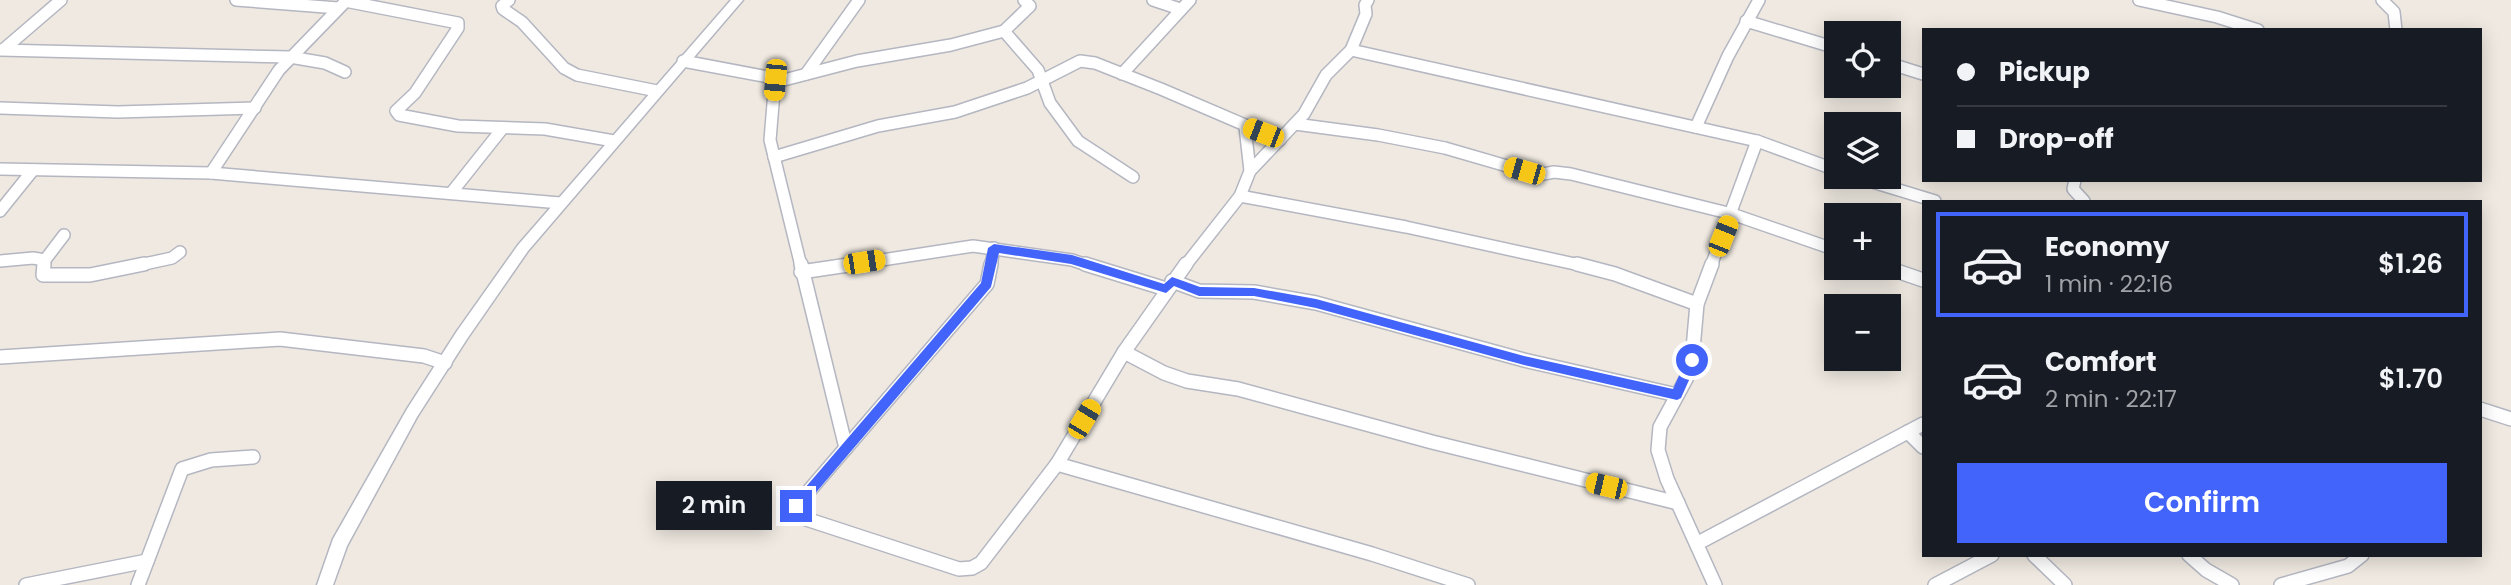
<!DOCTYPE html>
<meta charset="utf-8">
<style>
:root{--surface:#171b24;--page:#20242c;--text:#f1f3f6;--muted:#9ea1a6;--line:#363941;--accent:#4264fb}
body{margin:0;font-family:Poppins,sans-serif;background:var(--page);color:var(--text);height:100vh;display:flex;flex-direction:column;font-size:26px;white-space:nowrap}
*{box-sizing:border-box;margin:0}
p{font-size:23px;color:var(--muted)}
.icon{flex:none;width:38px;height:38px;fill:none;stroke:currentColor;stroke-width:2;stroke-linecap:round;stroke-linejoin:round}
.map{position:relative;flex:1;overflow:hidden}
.side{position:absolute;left:1922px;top:200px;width:560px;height:357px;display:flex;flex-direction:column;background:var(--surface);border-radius:0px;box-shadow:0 4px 18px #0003}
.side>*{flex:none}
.guide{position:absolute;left:1922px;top:28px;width:560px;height:154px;border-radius:0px;box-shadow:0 4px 18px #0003;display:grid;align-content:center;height:154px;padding:0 35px;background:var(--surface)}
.fabs{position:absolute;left:1824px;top:21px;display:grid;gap:14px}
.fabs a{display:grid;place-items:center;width:77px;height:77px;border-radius:0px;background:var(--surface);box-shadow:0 4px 18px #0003;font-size:35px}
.end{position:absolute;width:32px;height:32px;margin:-16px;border:9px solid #4264fb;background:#fff;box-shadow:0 0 0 4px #fff}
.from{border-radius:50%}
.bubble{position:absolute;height:49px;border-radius:0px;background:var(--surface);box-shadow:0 4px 18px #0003;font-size:23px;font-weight:600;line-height:49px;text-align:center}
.car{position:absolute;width:21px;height:42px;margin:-21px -10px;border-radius:9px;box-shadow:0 0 5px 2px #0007;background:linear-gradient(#f5c518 24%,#345 0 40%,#f5c518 0 76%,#345 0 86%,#f5c518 0)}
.guide b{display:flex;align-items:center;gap:24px;height:66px;font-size:26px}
.guide b+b{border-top:2px solid var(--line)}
.guide i{width:18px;height:18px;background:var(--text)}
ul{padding:12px 0 0;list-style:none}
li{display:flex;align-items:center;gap:21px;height:105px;margin:0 14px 10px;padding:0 21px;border:4px solid transparent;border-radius:0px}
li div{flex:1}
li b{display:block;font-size:26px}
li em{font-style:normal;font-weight:600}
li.selected{border-color:var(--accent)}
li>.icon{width:63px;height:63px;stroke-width:1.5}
.cta{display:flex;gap:14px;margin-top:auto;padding:14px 35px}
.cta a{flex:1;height:80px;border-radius:0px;background:var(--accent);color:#fff;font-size:28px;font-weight:600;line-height:80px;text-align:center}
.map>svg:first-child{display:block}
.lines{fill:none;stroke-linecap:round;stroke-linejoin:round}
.minor-far1-casing{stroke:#b4b7c1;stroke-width:14}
.minor-casing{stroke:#b4b7c1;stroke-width:16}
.tertiary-casing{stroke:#b4b7c1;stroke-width:3}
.minor-far1{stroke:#fff;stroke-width:11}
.minor{stroke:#fff;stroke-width:13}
.tertiary{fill:#fff;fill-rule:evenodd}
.route{fill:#4264fb}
</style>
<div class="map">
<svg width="2511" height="585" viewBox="0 0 2511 585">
<rect width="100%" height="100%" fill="#efe9e1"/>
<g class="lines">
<defs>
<g id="minor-far1">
<polyline points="236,0 338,8"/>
<polyline points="509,0 502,6 503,9 522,22 564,68 577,75 657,91"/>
<polyline points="1153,0 1180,9"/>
<polyline points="2139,0 2217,17 2258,30"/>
<polyline points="2382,0 2394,12 2396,30"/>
<polyline points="345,1 458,23 458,28 415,93 396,111 399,115 458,126 545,129 614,141"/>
<polyline points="1746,21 1836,48"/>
<polyline points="1004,31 1030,6 1024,0"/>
<polyline points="4,49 61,0"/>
<polyline points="0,50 290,57 325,63 345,72"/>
<polyline points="1351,50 1757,141 1836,170"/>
<polyline points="683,61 784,80 857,61 951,45 1004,31 1038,70 1050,103 1078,141 1133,177"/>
<polyline points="1888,63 1923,74"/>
<polyline points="806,74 859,0"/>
<polyline points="1122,74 1190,0"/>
<polyline points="775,80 770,140 801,266"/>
<polyline points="0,108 118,112 255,108"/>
<polyline points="1295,124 1378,135 1445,148 1538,175 1554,172 1571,174 1732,214 1836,250"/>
<polyline points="1245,127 1250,171"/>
<polyline points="1696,127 1728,56 1759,0"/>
<polyline points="774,157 878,126 955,112 1027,88 1080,61 1095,63 1161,89 1280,140"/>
<polyline points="0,169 211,173 560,203"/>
<polyline points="211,173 279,70 347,0"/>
<polyline points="1856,177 1935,201"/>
<polyline points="2075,180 2073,189 2084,201"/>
<polyline points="452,192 502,129"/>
<polyline points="1240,196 1406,227 1584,266"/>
<polyline points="0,211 33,170"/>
<polyline points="0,261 33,258 45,260"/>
<polyline points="44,266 45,260 64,235"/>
<polyline points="135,266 172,258 180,252"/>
<polyline points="843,266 973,246 1072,260 1090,266"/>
<polyline points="991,266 994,248"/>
<polyline points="1185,266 1240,196 1250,171 1304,114 1326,75 1351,50 1366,14 1365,5 1368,0"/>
<polyline points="1711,266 1757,141"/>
</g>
<g id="minor">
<polyline points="44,264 43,275 90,275 144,264"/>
<polyline points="801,264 846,448"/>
<polyline points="991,264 987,284 796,506 796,513 800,517 959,569 972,568 981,563 1057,464 1124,352 1186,264"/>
<polyline points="1085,264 1166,289"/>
<polyline points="1577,264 1615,274 1697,304"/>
<polyline points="1712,264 1697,304 1692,360 1686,379 1660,427 1658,450 1667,479 1715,585"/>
<polyline points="1888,268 1923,280"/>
<polyline points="801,272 855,264"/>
<polyline points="1172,281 1199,291 1254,292 1316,303 1524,360 1677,395"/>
<polyline points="1124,352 1164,373 1187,381 1238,389 1432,442 1678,503"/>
<polyline points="0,357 280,339 424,356 445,363"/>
<polyline points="2480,409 2511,419"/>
<polyline points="1908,432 1923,447"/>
<polyline points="1057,464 1372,554 1468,585"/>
<polyline points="1698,543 1923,424"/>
<polyline points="2034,555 2065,585"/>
<polyline points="2189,555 2206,570 2232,585"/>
<polyline points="26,585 147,561"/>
<polyline points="138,585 182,469 211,460 253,457"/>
<polyline points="1935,585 1992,555"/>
<polyline points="2281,585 2348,566 2362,555"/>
</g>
<polygon id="tertiary" points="731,0 743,0 528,251 467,339 417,417 347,546 333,585 317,585 333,539 407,409 457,331 518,245"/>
</defs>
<use href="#minor-far1" class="minor-far1-casing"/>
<use href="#minor" class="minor-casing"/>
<use href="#tertiary" class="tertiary-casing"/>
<use href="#minor-far1" class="minor-far1"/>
<use href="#minor" class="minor"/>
<use href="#tertiary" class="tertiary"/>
</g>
<polygon class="route" points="994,244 1072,255 1164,284 1172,277 1200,287 1254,288 1316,299 1524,356 1673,389 1688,356 1696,356 1698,360 1681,398 1677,400 1524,365 1316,308 1254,296 1199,296 1174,286 1166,293 1071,264 999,253 991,287 801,510 792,510 792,503 981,283 988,248"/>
</svg>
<div class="fabs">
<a><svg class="icon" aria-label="locate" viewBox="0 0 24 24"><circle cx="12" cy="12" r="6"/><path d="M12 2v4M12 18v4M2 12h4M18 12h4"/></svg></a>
<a><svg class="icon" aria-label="layers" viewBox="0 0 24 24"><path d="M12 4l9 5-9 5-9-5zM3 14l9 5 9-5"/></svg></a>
<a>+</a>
<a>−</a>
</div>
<i class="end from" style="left:1692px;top:360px"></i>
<i class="end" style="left:796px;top:506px"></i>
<div class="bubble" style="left:656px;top:481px;width:116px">2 min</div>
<i class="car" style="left:775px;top:80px;rotate:185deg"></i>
<i class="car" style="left:1263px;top:133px;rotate:291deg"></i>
<i class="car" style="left:1524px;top:171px;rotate:286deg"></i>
<i class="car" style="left:1723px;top:236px;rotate:22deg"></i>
<i class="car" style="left:864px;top:262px;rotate:81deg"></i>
<i class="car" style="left:1084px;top:419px;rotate:31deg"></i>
<i class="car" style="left:1606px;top:486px;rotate:283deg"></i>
<div class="guide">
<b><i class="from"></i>Pickup</b>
<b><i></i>Drop-off</b>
</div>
<section class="side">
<ul>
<li class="selected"><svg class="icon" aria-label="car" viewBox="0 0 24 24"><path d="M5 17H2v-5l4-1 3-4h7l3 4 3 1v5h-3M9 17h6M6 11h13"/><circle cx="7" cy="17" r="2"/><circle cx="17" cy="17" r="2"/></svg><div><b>Economy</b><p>1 min · 22:16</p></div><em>$1.26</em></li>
<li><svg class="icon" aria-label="car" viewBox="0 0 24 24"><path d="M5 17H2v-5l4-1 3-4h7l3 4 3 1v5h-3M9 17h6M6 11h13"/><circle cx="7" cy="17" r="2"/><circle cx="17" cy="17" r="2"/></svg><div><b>Comfort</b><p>2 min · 22:17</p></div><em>$1.70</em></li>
</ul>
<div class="cta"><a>Confirm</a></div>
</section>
</div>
